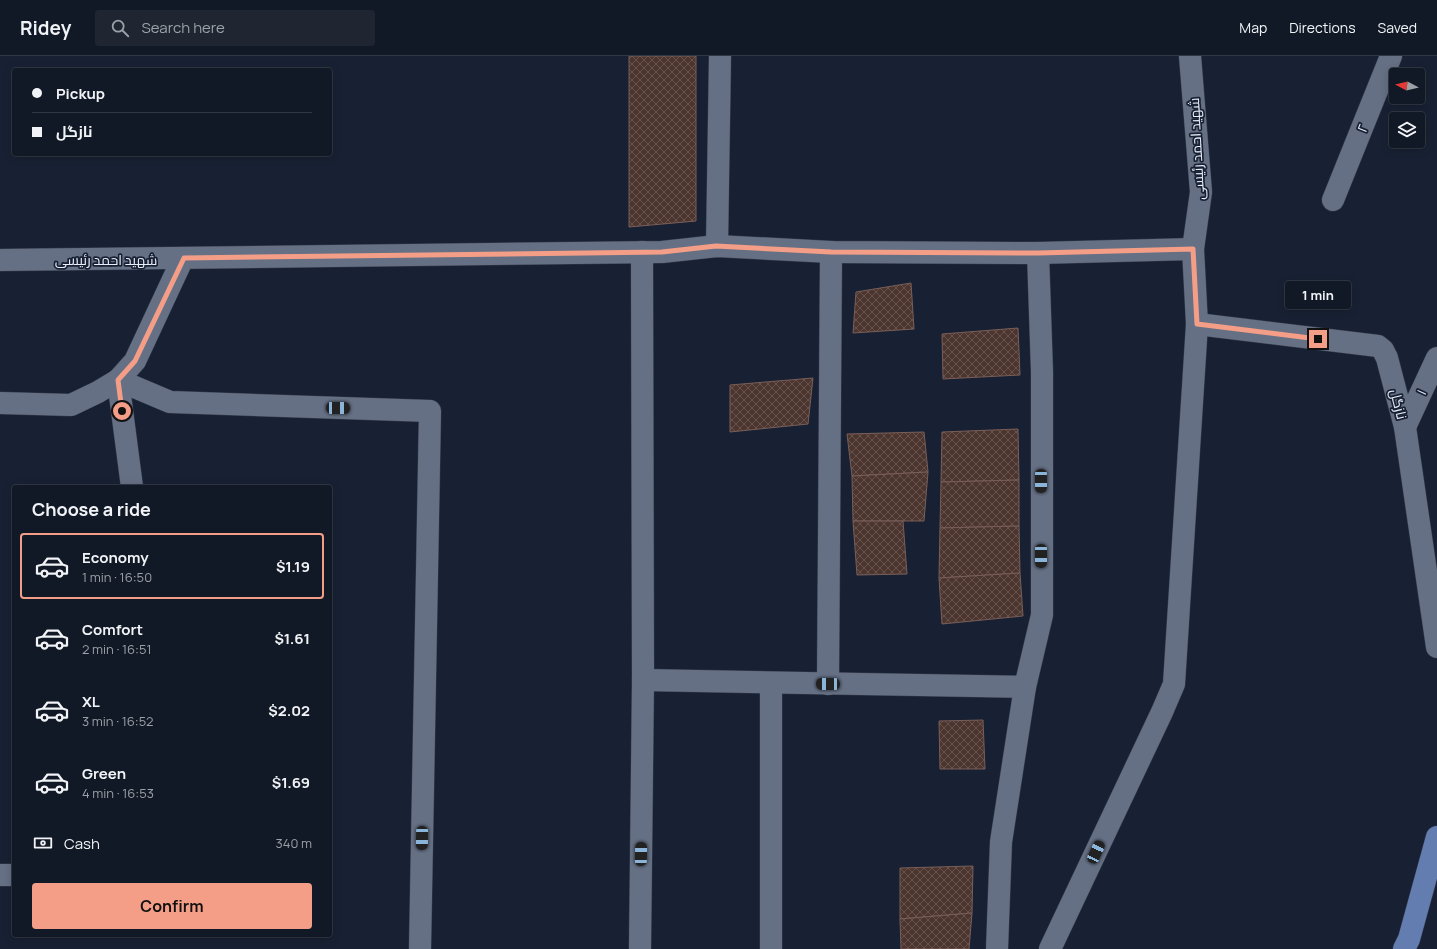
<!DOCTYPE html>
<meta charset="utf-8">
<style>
:root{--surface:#121926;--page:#1f2632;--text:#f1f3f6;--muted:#9ca0a7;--line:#313843;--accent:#f49e88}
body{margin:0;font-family:Manrope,Cairo,sans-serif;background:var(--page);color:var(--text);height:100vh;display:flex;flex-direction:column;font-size:15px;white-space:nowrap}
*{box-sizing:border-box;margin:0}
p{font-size:13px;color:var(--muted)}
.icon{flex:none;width:22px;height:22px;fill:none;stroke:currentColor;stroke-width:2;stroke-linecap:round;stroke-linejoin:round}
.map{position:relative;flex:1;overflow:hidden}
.panel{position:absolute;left:12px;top:429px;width:320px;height:452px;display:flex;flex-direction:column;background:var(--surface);border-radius:4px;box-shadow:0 2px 10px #0003,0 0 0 1px var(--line)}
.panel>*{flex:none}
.top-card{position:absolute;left:12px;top:12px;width:320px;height:88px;border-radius:4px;box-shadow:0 2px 10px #0003,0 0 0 1px var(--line);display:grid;align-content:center;height:88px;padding:0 20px;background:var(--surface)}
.needle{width:26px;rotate:277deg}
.fabs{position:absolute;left:1389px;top:12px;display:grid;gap:8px}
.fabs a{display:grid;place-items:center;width:36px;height:36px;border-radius:4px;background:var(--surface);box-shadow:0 2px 10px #0003,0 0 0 1px var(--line);font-size:20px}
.end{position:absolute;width:18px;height:18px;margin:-9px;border:5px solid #f49e88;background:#111;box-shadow:0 0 0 2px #111}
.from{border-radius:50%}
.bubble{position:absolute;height:28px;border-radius:4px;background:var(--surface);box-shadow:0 2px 10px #0003,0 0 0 1px var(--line);font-size:13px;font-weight:700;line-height:28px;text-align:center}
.car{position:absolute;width:12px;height:24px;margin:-12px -6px;border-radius:5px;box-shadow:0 0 3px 1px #0007;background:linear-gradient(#222 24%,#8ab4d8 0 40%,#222 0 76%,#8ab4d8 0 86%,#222 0)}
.top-card b{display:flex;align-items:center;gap:14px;height:38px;font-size:15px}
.top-card b+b{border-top:1px solid var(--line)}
.top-card i{width:10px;height:10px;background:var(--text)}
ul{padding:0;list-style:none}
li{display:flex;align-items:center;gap:12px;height:66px;margin:0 8px 6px;padding:0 12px;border:2px solid transparent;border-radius:4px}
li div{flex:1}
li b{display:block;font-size:15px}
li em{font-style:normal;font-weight:700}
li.on{border-color:var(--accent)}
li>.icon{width:36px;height:36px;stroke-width:1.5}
h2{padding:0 20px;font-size:18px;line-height:48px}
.pay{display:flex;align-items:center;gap:10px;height:44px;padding:0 20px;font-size:15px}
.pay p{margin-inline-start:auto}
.button{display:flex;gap:8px;margin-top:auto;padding:8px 20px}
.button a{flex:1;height:46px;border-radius:4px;background:var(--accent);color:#111;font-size:16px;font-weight:700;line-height:46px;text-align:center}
header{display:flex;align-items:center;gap:24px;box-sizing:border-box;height:56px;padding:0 20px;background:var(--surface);border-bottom:1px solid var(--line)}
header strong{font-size:19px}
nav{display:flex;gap:22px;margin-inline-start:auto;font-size:14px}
.search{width:280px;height:36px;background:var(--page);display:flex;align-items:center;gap:10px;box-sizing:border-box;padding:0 14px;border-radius:4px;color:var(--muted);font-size:15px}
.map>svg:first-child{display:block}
.building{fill:url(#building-cross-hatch);stroke:#795e58}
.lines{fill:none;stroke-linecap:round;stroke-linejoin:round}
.minor-casing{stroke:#363c4c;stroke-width:23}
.major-casing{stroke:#363c4c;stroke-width:23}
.minor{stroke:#657085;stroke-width:22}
.major{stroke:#637db1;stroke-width:22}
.route{stroke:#f49e88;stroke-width:5}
.labels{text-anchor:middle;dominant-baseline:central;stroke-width:3.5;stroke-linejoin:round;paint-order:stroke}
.street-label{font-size:14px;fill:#e9effb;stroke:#182133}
</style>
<header>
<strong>Ridey</strong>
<div class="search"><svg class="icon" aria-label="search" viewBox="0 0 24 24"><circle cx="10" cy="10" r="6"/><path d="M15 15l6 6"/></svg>Search here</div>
<nav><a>Map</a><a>Directions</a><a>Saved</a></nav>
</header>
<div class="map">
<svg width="1437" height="893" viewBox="0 0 1437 893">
<defs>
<pattern id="building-cross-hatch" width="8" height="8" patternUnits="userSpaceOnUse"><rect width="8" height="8" fill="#4d352f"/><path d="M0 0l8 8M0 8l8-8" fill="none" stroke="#67534e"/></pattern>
</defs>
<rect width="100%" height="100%" fill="#182133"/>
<g class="building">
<polygon points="629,0 696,0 696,165 629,171"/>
<polygon points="911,227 914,273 853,277 856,236"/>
<polygon points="1018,272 1020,319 943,323 942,278"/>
<polygon points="813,322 808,368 730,376 730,329"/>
<polygon points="1018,373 1019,424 941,426 942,376"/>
<polygon points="924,376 928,416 852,420 847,378"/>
<polygon points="928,416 924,465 853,465 852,420"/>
<polygon points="1019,424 1019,470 940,472 941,426"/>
<polygon points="853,465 903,465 907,518 857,519"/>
<polygon points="1019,470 1020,517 939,522 940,472"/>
<polygon points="1020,517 1023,560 942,568 939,522"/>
<polygon points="983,664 985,713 940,713 939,665"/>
<polygon points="973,810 972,857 900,863 900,812"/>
<polygon points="972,857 969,893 901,893 900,863"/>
</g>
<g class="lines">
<defs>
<g id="minor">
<polyline points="1333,144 1391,0"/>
<polyline points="717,190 720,0"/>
<polyline points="0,204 662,196 717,190 831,196 1038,197 1193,193"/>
<polyline points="1197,268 1378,290 1383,294 1387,302 1405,371 1437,591"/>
<polyline points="118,324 170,346 430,355 420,893"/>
<polyline points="118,324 132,431"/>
<polyline points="0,347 71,349 98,336 118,324 135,305 183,202"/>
<polyline points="1405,371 1437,302"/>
<polyline points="643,624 1025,631"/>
<polyline points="828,628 831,196"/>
<polyline points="0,819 14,819"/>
<polyline points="640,893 643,624 642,196"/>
<polyline points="771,893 771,627"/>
<polyline points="997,893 1001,786 1025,631 1042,559 1042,316 1038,197"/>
<polyline points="1050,893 1162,656 1174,628 1197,268 1193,193 1201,136 1190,0"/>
</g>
<polyline id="major" points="1404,893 1409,883 1437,781"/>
</defs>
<use href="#minor" class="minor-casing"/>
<use href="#major" class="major-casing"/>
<use href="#minor" class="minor"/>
<use href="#major" class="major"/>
</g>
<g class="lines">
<polyline class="route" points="122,355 118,324 135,305 184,202 662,196 716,190 831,196 1038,197 1193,193 1197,268 1318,283"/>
</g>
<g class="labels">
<g class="street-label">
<text transform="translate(1362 72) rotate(-68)">۲</text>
<text transform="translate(1196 93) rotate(-93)">شهید احمد رئیسی</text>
<text x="106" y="203">شهید احمد رئیسی</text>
<text transform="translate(1421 336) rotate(-65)">۱</text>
<text transform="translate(1399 348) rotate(76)">نازگل</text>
</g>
</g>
</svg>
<div class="fabs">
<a><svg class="needle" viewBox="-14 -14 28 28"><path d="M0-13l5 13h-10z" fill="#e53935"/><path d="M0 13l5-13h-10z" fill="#9ca0a7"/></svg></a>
<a><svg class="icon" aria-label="layers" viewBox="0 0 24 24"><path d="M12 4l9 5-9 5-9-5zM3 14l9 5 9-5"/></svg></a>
</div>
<i class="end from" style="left:122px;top:355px"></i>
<i class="end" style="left:1318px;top:283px"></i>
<div class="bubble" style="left:1285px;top:225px;width:66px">1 min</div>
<i class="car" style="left:338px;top:352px;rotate:91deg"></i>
<i class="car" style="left:1041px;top:425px;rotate:180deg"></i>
<i class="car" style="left:1041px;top:500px;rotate:180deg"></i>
<i class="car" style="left:828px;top:628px;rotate:271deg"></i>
<i class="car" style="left:422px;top:782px;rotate:181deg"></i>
<i class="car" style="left:1096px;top:796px;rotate:25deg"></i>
<i class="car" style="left:641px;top:798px;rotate:1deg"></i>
<div class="top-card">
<b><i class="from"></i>Pickup</b>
<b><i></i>نازگل</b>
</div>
<section class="panel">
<h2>Choose a ride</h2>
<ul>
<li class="on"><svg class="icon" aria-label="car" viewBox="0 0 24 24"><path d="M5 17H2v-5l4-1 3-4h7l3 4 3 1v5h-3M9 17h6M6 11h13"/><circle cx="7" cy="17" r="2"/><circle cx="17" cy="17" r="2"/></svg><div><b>Economy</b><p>1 min · 16:50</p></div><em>$1.19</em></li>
<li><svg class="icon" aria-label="car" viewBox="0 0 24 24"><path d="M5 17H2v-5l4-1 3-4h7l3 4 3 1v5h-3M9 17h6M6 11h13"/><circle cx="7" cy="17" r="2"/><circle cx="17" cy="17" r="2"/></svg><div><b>Comfort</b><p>2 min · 16:51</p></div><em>$1.61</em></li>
<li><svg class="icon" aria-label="car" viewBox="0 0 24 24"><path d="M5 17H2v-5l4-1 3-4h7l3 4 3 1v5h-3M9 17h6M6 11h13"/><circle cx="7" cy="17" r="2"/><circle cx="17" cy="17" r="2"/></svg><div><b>XL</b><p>3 min · 16:52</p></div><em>$2.02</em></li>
<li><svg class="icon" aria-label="car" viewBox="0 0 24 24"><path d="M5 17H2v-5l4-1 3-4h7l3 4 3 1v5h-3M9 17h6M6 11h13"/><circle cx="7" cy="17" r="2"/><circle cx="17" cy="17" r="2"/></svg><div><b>Green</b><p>4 min · 16:53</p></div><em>$1.69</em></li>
</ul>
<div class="pay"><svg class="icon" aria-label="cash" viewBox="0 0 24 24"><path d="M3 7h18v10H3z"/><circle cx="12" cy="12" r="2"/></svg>Cash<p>340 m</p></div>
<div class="button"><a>Confirm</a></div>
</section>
</div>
